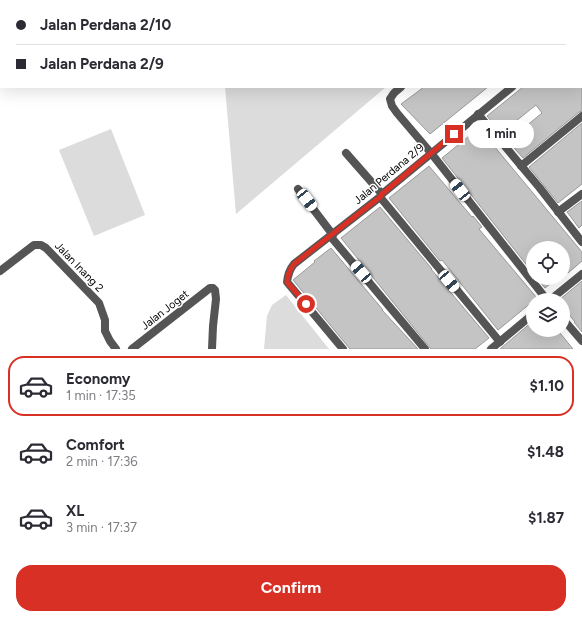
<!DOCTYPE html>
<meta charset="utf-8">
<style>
:root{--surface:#fff;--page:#f7f7f7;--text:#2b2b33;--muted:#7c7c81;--line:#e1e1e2;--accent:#d93025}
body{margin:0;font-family:Figtree,sans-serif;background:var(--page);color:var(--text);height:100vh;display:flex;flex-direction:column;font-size:15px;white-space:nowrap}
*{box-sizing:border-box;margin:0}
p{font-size:13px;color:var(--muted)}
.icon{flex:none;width:22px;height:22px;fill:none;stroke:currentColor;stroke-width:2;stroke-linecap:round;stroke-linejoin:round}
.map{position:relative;height:349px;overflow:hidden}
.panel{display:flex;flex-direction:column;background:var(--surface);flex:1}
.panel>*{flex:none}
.top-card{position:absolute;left:0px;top:0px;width:582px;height:88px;box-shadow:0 4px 16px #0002;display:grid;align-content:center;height:88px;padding:0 16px;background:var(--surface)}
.buttons{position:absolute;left:526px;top:241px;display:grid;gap:8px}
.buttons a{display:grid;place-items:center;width:44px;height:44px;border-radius:50%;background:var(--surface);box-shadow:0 4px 16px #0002;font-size:20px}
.end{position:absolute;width:18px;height:18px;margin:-9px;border:5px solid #d93025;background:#fff;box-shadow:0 0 0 2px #fff}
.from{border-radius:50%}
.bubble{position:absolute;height:28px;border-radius:14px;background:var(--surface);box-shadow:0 4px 16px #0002;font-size:13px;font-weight:700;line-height:28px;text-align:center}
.car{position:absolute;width:12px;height:24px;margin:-12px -6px;border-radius:5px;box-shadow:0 0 3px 1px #0007;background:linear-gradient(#fff 24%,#345 0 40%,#fff 0 76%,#345 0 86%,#fff 0)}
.top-card b{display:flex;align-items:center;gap:14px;height:38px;font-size:15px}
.top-card b+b{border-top:1px solid var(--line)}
.top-card i{width:10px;height:10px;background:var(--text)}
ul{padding:7px 0 0;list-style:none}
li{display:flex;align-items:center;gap:12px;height:60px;margin:0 8px 6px;padding:0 8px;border:2px solid transparent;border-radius:16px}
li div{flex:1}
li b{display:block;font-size:15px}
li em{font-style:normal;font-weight:700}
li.active{border-color:var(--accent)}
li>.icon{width:36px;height:36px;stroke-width:1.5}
.button{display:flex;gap:8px;margin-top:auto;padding:8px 16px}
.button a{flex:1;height:46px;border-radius:16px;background:var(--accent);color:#fff;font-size:16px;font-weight:700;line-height:46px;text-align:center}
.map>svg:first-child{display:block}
.green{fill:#dcdcdc}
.building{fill:#c4c4c4;stroke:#999}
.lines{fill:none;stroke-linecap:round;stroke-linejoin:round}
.minor{stroke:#555;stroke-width:8}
.route{stroke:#d93025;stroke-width:5}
.labels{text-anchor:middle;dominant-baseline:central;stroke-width:3;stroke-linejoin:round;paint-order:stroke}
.street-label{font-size:11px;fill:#000;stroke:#fff}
</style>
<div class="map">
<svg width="582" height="349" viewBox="0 0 582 349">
<rect width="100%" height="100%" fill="#fff"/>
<g class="green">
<polygon points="217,0 388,0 389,1 217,1"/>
<polygon points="225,87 386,87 236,214"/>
<polygon points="111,129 145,215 94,236 59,150"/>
<polygon points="286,295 329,349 264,349 267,316 272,305"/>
</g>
<g class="building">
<polygon points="424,87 488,87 430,134 401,104"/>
<polygon points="523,87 582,87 582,111 579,112 523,158 508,141 542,113 536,105 501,133 487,116"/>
<polygon points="582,123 582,184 558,203 529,167"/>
<polygon points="479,128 582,252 582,261 568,273 563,266 563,248 533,248 533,273 442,158"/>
<polygon points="429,166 472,217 473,216 482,227 479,229 537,298 498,330 442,260 440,261 389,198"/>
<polygon points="582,201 582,225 579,228 567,212"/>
<polygon points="380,207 432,269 431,269 489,338 475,349 431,349 341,238"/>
<polygon points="331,248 383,310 382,310 418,349 350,349 345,343 293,280 315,262 314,261"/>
<polygon points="537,278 558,278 545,288"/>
<polygon points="582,281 582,332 574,322 575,322 563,307 563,300 559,300"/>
<polygon points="533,321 533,330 557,330 560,334 560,333 573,349 500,349"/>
</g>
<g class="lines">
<g class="minor">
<polyline points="532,0 533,1"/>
<polyline points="411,1 413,0"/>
<polyline points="512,1 513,0"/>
<polyline points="581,61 582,63"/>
<polyline points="401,87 394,93 390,99 392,106 397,113 431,153 547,300"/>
<polyline points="478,114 539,187 582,242"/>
<polyline points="346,153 382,194"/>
<polyline points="521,166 582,116"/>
<polyline points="298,189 333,235"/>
<polyline points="380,197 500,342"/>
<polyline points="558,212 582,194"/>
<polyline points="331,237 425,349"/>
<polyline points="0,271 34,245 41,245 46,248 99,303 105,320 105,331 110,341 116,349"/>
<polyline points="550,300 582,274"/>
<polyline points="563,319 582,341"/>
<polyline points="132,349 210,288 213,288 215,290 216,299 213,326 212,349"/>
<path d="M343,349l-56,-67c1,-7 2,-12 7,-18l86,-67 2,-3 130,-107"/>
<polyline points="491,349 533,314"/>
</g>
</g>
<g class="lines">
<path class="route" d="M306,304l-19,-22c1,-7 2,-12 7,-18l86,-67 2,-3 72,-60"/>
</g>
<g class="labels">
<g class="street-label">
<text transform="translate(389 174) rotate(-40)">Jalan Perdana 2/9</text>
<text transform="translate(79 267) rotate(46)">Jalan Inang 2</text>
<text transform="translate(165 310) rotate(-38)">Jalan Joget</text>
</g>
</g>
</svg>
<div class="buttons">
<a><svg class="icon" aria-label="locate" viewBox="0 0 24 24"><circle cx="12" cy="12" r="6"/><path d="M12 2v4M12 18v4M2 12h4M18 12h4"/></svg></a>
<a><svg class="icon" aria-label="layers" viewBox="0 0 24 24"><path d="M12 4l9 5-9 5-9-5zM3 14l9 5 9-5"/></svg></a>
</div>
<i class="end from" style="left:306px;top:304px"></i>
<i class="end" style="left:454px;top:134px"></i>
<div class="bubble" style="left:468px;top:120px;width:66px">1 min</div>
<i class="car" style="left:460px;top:190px;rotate:322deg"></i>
<i class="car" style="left:307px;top:200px;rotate:142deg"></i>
<i class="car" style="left:361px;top:272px;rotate:319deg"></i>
<i class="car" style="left:449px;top:281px;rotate:140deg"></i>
<div class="top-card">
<b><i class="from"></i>Jalan Perdana 2/10</b>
<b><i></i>Jalan Perdana 2/9</b>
</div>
</div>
<section class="panel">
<ul>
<li class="active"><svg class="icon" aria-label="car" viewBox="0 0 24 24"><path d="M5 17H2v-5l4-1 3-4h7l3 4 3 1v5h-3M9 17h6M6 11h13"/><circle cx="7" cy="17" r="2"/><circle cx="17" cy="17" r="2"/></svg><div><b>Economy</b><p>1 min · 17:35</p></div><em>$1.10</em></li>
<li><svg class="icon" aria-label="car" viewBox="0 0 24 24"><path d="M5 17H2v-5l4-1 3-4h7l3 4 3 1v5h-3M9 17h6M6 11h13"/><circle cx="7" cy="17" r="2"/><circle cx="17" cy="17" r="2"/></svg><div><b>Comfort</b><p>2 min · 17:36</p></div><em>$1.48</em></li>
<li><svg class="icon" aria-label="car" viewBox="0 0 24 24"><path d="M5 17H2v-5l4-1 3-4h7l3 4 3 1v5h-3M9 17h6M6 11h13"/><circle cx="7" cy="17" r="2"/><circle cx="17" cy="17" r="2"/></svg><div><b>XL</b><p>3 min · 17:37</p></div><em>$1.87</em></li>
</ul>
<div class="button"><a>Confirm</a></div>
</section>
